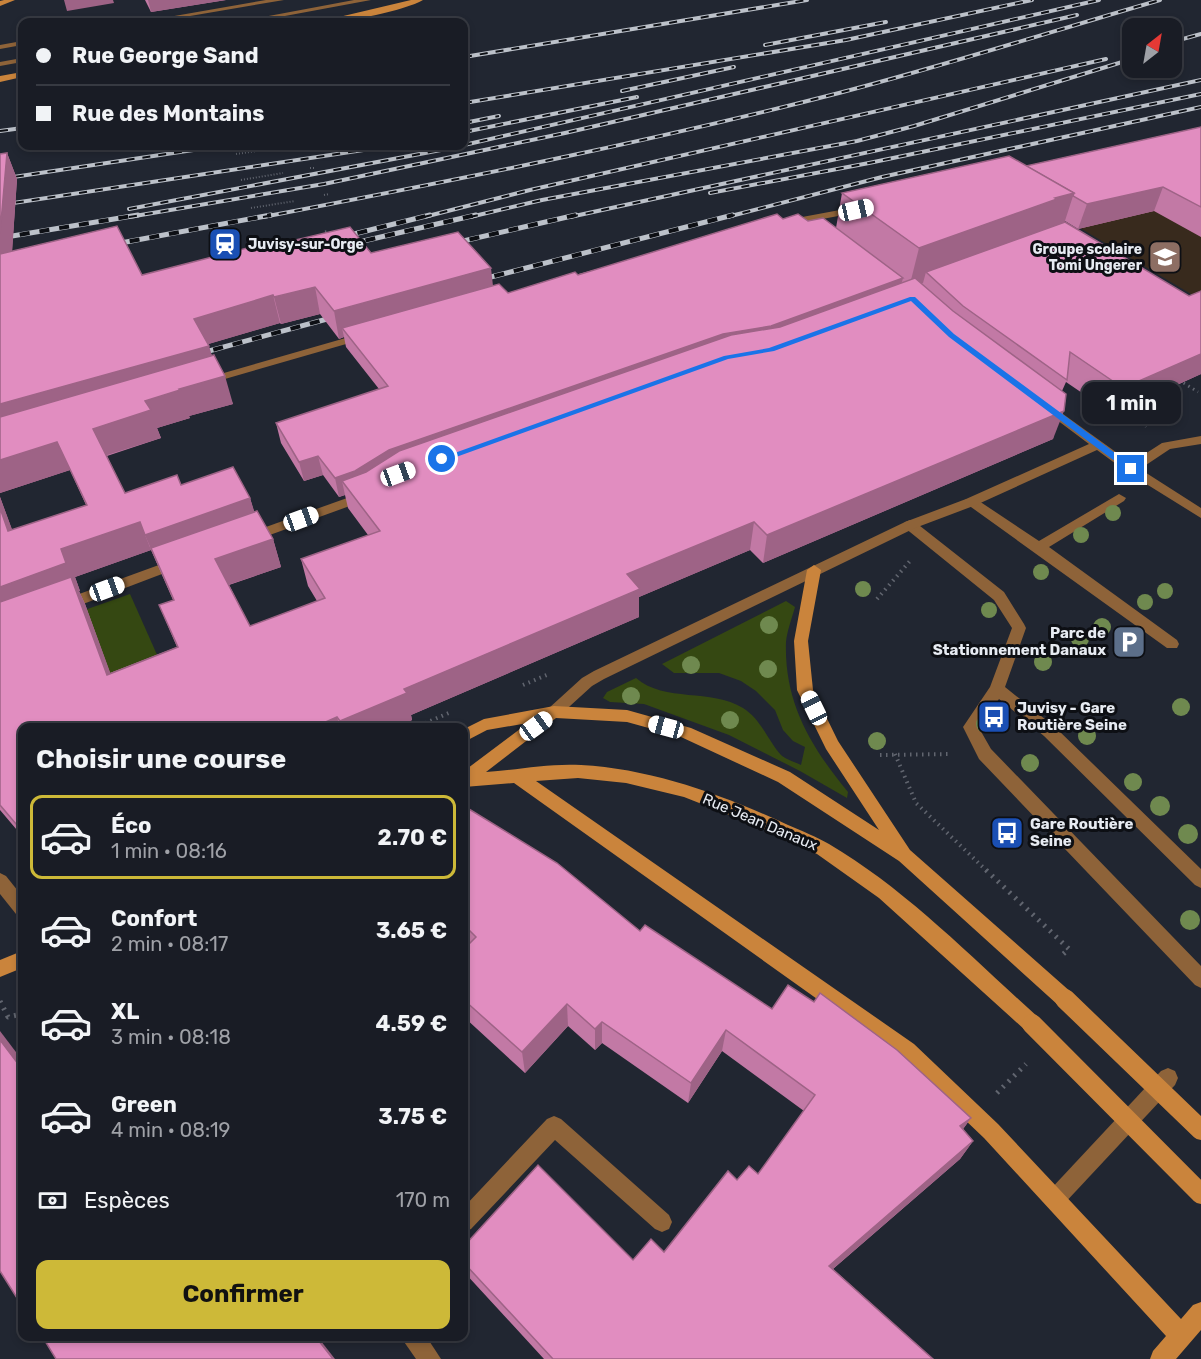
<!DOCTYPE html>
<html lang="fr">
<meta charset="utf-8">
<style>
:root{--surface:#191c25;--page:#262932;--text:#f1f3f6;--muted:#9fa1a7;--line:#373a42;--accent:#cdb938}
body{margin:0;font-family:Rubik,sans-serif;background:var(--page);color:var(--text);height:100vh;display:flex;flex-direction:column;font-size:22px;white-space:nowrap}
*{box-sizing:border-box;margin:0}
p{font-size:20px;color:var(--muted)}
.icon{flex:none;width:33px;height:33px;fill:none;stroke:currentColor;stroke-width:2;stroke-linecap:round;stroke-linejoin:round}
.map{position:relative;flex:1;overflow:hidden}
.panel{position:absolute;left:18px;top:723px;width:450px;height:618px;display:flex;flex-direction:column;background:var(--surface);border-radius:12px;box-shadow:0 3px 9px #0003,0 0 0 2px var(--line)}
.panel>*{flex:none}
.guide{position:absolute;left:18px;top:18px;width:450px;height:132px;border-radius:12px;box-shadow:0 3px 9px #0003,0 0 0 2px var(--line);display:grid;align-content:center;height:132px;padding:0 18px;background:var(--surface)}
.needle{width:39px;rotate:31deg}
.buttons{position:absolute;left:1122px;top:18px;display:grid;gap:12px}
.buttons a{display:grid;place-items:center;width:60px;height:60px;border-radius:12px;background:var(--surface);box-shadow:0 3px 9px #0003,0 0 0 2px var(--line);font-size:30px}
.end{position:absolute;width:27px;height:27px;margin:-14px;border:8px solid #1a73e8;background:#fff;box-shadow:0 0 0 3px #fff}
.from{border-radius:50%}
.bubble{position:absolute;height:42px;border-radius:12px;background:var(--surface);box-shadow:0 3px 9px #0003,0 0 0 2px var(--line);font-size:20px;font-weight:700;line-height:42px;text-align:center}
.car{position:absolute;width:18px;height:36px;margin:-18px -9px;border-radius:8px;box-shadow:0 0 4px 2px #0007;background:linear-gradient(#fff 24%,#345 0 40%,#fff 0 76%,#345 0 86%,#fff 0)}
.guide b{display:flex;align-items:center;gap:21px;height:57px;font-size:22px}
.guide b+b{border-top:2px solid var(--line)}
.guide i{width:15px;height:15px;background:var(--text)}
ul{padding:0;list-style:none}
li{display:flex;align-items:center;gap:18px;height:84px;margin:0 12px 9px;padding:0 6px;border:3px solid transparent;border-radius:12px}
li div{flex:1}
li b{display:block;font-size:22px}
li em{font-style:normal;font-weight:700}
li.current{border-color:var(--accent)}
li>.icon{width:54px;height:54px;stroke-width:1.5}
h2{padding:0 18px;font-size:27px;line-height:72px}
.pay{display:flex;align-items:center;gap:15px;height:66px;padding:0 18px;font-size:22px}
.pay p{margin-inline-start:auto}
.action{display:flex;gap:12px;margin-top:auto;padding:12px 18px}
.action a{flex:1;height:69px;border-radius:12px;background:var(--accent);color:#111;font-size:24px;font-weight:700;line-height:69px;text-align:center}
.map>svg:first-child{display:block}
.education{fill:#382a1d}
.green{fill:#354812}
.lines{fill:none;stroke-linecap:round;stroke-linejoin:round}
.path-far3{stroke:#61656f;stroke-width:2;stroke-dasharray:1 2;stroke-linecap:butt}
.path-far2{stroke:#61656f;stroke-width:3;stroke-dasharray:1.5 4;stroke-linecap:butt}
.path-far1{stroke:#61656f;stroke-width:4;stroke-dasharray:1.5 4.5;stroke-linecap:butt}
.path{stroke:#61656f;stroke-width:5;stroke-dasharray:2 6;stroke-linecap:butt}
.lane{fill:#8e6339;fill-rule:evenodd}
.street{fill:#8e6339;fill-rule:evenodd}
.secondary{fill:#ca843c;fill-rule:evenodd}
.rail-far1-casing{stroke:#bcc1c9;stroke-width:4}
.rail-casing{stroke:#bcc1c9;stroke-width:5}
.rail-far1{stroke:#0d0f14;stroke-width:2;stroke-dasharray:8;stroke-linecap:butt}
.rail{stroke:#0d0f14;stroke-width:4;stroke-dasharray:10;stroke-linecap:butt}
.secondary-bridge{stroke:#ca843c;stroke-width:20}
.tree{fill:#6f894f}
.wall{fill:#c279a5;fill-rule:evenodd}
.shaded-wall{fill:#9e6386}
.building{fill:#e18dc0;stroke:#9e6386;stroke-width:1.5}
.route{fill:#1a73e8}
.labels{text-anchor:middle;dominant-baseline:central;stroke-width:6;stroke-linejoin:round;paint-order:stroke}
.far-poi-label{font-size:14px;font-weight:bold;fill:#e7ebf2;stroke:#0d0f14;text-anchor:start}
.poi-label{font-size:15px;font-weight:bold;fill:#e7ebf2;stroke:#0d0f14;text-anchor:start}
.street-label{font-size:15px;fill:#e7ebf2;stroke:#0d0f14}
</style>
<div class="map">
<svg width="1201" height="1359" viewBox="0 0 1201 1359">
<rect width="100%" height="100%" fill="#212631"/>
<polygon class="education" points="1201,179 1201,300 1080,228"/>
<g class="green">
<polygon points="130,594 174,693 22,728 20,726 25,631"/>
<path d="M786,601l9,6c-3,11 -8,24 -9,35 -2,61 25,105 62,150l-1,6 -47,-27 -71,-36 -85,-31 -34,-2 -7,-4 4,-6 29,-14c29,25 75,10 107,30 18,11 25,33 38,47 4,4 14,7 20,10l4,-18 -12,-6 -10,-11 -8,-20 -19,-19 -15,-10 -22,-8h-45l-12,-9z"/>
</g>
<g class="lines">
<g class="path-far3">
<polyline points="236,154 271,149"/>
<polyline points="310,168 315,168"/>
<polyline points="241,180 283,173"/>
<polyline points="324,195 329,194"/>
<polyline points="251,208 295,201"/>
</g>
<g class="path-far2">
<polyline points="325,232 330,231"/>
<polyline points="259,248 281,242"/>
<polyline points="1179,380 1198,392"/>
<polyline points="1138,419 1146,427"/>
</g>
<g class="path-far1">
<polyline points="877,599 910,561"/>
<polyline points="523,685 549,674"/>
<polyline points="414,728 451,712"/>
<polyline points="895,754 916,803 988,872"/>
<polyline points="880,755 951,754"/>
</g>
<g class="path">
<polyline points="986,870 1069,949 1062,955"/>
<polyline points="0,1001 8,1017 22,1014"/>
<polyline points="997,1093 1026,1064"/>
</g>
<g class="lane">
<polygon points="266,0 284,0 155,22 140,22"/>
<polygon points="354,0 371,0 252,22 237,22"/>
<polygon points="22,41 22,45 0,49 0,45"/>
<polygon points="22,58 22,62 0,66 0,62"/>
<polygon points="1119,494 1126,498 1124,501 1049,547 1177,640 1179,644 1177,648 1167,648 964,502 966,499 976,499 1039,541"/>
<polygon points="910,520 915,522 1004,592 1024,624 1026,628 1005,687 1056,728 1201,869 1201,888 1195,885 1044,736 999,699 979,728 991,749 1201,966 1201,988 1195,985 979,759 963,727 990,687 1012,628 994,600 905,528 903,525 905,522"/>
<polygon points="1168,1068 1175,1071 1178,1078 1175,1085 1062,1206 1055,1209 1048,1206 1045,1199 1048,1192 1161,1071"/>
<polygon points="554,1116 561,1119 669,1215 672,1222 669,1229 662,1232 655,1229 555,1140 471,1229 464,1232 464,1207 547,1119"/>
</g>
<g class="street">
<polygon points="856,207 859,208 859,212 786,226 781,223 786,220"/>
<polygon points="363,333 367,334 367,338 211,383 207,385 201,381 203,379"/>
<polygon points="1045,401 1131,463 1162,443 1201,436 1201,444 1170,449 1140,469 1201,508 1201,518 1127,472 1097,450 976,505 915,528 604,679 592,686 559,716 549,716 546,712 549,708 582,678 594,671 905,522 966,499 1089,444 1041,408 1039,405"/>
<polygon points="364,492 370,496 369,499 256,540 246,540 244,537 246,534"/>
<polygon points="178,558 185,563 183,566 70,609 60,609 58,605 60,601"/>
<polygon points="0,873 6,876 22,896 22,916 16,914 0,894"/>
<polygon points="400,1336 426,1336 441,1359 416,1359"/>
</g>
<g class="secondary">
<polygon points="4,0 15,0 0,6 0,1"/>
<path d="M411,0h12c-19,11 -83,24 -105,22z"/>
<polygon points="22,72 22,77 0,82 0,76"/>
<path d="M814,565l7,5 -13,71 5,49 25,51 72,109 162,143 2,6 -2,6 -7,3 -7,-3 -159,-144 -121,-79 -97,-45 -54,-15 -71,-4 -70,54c30,-2 64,-9 95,-7 72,4 142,30 207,60 14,6 29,12 41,19 78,46 143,114 210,174l2,6 -2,6 -7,3 -7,-3 -146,-132 -62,-44 -62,-29 -71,-28 -58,-14 -48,-5 -42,3 378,263 84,80 183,195 12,-14 8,-3v28l-25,29h-26l3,-8 13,-15 -182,-198 -84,-80 -386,-275 -50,4v-16l64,-48 -41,7 -23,12v-13l20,-10 70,-13 73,4 64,18 99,44 89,58 -53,-81 -29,-59 -3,-49 13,-71z"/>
<polygon points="22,951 22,968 0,977 0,960"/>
</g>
<defs>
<g id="rail-far1">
<polyline points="1172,42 1201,34"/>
<polyline points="765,45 886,22"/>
<polyline points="464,57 807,0"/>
<polyline points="622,91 734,67"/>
<polyline points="464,103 846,40 1032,0"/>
<polyline points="464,123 499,116"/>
<polyline points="0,131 22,128"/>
<polyline points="464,132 637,97"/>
<polyline points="464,145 1099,0"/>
<polyline points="0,179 220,146"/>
<polyline points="710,193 869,163 1201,94"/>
<polyline points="0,205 390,146"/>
<polyline points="129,209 462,146"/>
<polyline points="129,217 324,184 565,133 1077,15"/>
<path d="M263,217c193,-37 386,-75 576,-124 108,-28 214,-62 321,-93"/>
<polyline points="424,217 530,190 1106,59"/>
<polyline points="470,217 542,200 857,141 914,126 1132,59"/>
<polyline points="570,217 1201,80"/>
<polyline points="727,217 882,177 1201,107"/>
</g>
<g id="rail">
<polyline points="0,238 138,215"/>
<polyline points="338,238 430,215"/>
<polyline points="450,244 576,215"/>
<polyline points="110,245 271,215"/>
<polyline points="346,245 476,215"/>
<polyline points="475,281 733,215"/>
<polyline points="194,355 342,315"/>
</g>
</defs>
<use href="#rail-far1" class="rail-far1-casing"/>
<use href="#rail" class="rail-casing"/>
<use href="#rail-far1" class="rail-far1"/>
<use href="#rail" class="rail"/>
<g class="secondary-bridge">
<polyline points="1065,999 1201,1130"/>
<polyline points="1032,1024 1201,1194"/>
</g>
</g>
<g class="tree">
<circle cx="1113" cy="513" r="8"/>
<circle cx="1081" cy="535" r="8"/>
<circle cx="1041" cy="572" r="8"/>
<circle cx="863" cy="589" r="8"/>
<circle cx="1165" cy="591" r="8"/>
<circle cx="1145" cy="602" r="8"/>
<circle cx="989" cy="610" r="8"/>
<circle cx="769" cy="625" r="9"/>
<circle cx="1102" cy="627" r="9"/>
<circle cx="1080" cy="639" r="9"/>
<circle cx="1043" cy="662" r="9"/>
<circle cx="691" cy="665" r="9"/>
<circle cx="768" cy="669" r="9"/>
<circle cx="631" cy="696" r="9"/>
<circle cx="1181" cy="707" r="9"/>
<circle cx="730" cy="720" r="9"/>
<circle cx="985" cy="724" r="9"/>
<circle cx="1087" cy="736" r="9"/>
<circle cx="877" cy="741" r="9"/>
<circle cx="1030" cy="763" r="9"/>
<circle cx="1133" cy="782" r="9"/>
<circle cx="1160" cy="806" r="10"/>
<circle cx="1188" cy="834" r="10"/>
<circle cx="1190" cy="920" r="10"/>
</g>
<g class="wall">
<polygon points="145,0 226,0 151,12"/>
<path d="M1201,127v110l-47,-26 -76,18 -13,-8 -1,1 125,74 12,-5v83l-88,40 -47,-32 -4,9 -9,48 -290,124 -13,-13 -111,47v20l-228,98 1,5 -17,8h-373v108l-22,-26v-313l12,33 74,-25 -16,-35 -70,23 7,-340 10,26 -5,72 130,24 120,-27 109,5 122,32 15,8 275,-74 25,2 28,7 6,-35 184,-27zM320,314l19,25 5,-2 2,10 33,42 -103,34 5,20 23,38 19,-6 16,22 6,-2 3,13 20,27 -67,24 7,27 9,15 -67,25 -21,-41 52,-18 -8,-28 -19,-27 -4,-14 -69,-13 -56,8 -18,-37 54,-18 -4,-10 33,-10 -1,-2 44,-12 -21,-48 -4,-12 72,-21 1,1zM151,550l22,50 -14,5 18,42 -67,26 -25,-69 -6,-13h1l-5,-14z"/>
<polygon points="464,806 640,931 772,1009 971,1118 963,1129 973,1141 960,1159 833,1269 933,1359 544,1359 464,1272 464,1246 633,1260 664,1252 737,1180 758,1174 804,1111 722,1051 688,1103 602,1043 595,1050 568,1026 525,1073 464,1017 464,949 466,946 464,944"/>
</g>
<g class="shaded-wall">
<polygon points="64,0 113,0 114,3 67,11"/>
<polygon points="148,0 226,0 151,12"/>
<polygon points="7,153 17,179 10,282 0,259 0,234"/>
<polygon points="1163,187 1154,211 1078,229 1087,204"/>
<polygon points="1074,193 1061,233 926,272 923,283 909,288 919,248 1055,198"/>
<polygon points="491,268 494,295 342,328 344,337 339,339 334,311"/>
<polygon points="903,278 898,297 342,481 345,495 339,497 335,478 389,450 723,334"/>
<polygon points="315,287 320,314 281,324 274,297"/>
<polygon points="273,295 280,323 202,346 194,319"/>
<polygon points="209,346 217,374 0,436 0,404"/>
<polygon points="1201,354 1201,374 1113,414 1123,388"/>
<polygon points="225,376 233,404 189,416 190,418 157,428 161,438 104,456 93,429 145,401 179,389"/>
<polygon points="1064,411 1053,439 763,563 767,535"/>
<polygon points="57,442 70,470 0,493 0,460"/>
<polygon points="318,456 323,475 304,481 299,462"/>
<polygon points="0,497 23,559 8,531 0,508"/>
<polygon points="250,498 259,526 157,563 145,535"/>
<polygon points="140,522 151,550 75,577 80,591 79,591 85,604 121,702 0,620 0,587 61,549"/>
<polygon points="754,522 750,550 639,597 639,617 411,715 412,720 395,728 341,728 340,721 627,574"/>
<polygon points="273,539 281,567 225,586 215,559"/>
<polygon points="337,717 340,728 312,728"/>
<polygon points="567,1004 568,1026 525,1073 522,1052"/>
<polygon points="602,1022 602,1043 595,1050 595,1029"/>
<polygon points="726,1030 722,1051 688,1103 691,1083"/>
<polygon points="0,1031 22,1060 22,1069 0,1040"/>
<polygon points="971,1118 958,1136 960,1126"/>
<polygon points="973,1141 960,1159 820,1280 829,1266"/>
<polygon points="315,1336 317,1336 335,1359 333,1359"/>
</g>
<g class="building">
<polygon points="1201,127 1201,207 1163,187 1087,204 1073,196 1074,193 1026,166"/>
<polygon points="7,153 0,234 0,154"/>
<polygon points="1009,156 1074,193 1055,198 1057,199 919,248 842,193"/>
<polygon points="777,214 783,219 798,214 808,221 823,218 903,278 771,326 723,334 389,450 355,471 335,478 318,456 299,462 276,423 388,386 342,328 499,284 508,293 575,272 578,275"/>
<polygon points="1065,222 1189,296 1201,291 1201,354 1123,388 1070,352 1067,380 963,306 926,272"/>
<polygon points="117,226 142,275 259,245 262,248 350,227 371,253 458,232 491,268 334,311 315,287 274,297 273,295 194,319 209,346 0,404 0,254"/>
<polygon points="915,278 953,311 1066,394 1064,411 767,535 754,522 627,574 640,589 404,689 407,693 340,721 337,717 312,728 22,728 22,831 0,805 0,602 71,577 107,675 178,647 159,605 174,600 151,548 257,511 273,539 215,559 250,626 325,598 301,559 380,531 342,481 366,472 399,451 731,335 780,327"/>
<polygon points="214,355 225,376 179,389 180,390 145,401 151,410 93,429 125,493 177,475 181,485 233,467 250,498 145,535 140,522 61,549 66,563 0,587 0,508 8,531 87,505 57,442 0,460 0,417"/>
<polygon points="464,806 557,863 640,931 645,925 772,1009 788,985 814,1002 820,993 897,1050 971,1118 960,1126 973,1141 829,1266 933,1359 553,1359 464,1263 464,1246 538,1165 633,1260 651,1239 664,1252 728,1171 737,1180 749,1166 758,1174 815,1095 726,1030 691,1083 602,1022 595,1029 567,1004 522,1052 464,1000 464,949 476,937 464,925"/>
<polygon points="0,1040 22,1069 22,1306 0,1271"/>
<polygon points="42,1336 315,1336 333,1359 56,1359"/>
</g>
<polygon class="route" points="910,297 915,297 954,334 1134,467 1134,471 1128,471 949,337 911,301 774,351 728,359 445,461 438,459 724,356 769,348"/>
<defs>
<symbol id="station-square" viewBox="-11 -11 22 22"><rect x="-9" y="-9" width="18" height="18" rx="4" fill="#1a4fb4" stroke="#0d0f14"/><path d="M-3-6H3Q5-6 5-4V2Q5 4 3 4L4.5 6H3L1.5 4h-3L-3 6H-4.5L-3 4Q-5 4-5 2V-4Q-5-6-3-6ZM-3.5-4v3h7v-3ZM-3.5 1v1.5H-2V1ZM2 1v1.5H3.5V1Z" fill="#fff"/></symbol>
<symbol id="school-square" viewBox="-11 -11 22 22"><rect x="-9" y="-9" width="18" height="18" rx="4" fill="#8d6e63" stroke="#0d0f14"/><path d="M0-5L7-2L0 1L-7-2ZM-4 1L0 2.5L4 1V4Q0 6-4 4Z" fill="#fff"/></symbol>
<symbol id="parking-square" viewBox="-11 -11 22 22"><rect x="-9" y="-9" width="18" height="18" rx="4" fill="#5c6f8a" stroke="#0d0f14"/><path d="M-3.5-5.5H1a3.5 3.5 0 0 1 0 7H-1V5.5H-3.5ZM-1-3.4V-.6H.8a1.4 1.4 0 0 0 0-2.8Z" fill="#fff"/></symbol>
<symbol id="bus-square" viewBox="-11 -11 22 22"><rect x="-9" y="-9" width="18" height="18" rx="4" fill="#1a4fb4" stroke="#0d0f14"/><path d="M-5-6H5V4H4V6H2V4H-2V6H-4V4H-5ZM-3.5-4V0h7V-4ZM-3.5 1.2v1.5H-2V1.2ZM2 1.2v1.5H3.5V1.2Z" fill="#fff"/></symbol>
</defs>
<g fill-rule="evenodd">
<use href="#station-square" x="206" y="225" width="38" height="38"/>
<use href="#school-square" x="1146" y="238" width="38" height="38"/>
<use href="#parking-square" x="1110" y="623" width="38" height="38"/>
<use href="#bus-square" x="975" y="698" width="38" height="38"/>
<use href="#bus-square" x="988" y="814" width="38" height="38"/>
</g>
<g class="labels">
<g class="far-poi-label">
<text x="248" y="244">Juvisy-sur-Orge</text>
<text x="1142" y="249" text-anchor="end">Groupe scolaire<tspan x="1142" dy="16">Tomi Ungerer</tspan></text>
</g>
<g class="poi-label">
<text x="1106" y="633" text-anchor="end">Parc de<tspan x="1106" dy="17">Stationnement Danaux</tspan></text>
<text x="1017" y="708">Juvisy - Gare<tspan x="1017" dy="17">Routière Seine</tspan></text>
<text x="1030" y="824">Gare Routière<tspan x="1030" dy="17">Seine</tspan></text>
</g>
<g class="street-label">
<text transform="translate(760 822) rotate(23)">Rue Jean Danaux</text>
</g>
</g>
</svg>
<div class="buttons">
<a><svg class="needle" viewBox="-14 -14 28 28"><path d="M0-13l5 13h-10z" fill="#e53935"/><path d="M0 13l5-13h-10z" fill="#9fa1a7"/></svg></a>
</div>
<i class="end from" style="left:442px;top:459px"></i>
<i class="end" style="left:1131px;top:469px"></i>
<div class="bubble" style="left:1082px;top:382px;width:99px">1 min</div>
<i class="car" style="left:856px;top:210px;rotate:77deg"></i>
<i class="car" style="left:398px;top:474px;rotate:70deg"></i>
<i class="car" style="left:301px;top:519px;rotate:70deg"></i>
<i class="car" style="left:107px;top:589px;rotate:70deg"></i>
<i class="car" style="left:814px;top:708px;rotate:334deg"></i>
<i class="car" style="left:536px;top:726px;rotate:54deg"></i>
<i class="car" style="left:666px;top:727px;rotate:285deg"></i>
<div class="guide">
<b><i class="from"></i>Rue George Sand</b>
<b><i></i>Rue des Montains</b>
</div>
<section class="panel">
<h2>Choisir une course</h2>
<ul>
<li class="current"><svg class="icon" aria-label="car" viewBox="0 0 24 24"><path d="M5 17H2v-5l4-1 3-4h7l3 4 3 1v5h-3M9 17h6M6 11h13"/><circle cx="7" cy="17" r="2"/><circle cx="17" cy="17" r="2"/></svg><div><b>Éco</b><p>1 min · 08:16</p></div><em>2.70 €</em></li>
<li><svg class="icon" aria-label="car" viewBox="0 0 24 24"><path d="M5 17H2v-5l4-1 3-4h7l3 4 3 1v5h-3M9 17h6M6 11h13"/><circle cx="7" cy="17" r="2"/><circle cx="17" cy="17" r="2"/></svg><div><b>Confort</b><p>2 min · 08:17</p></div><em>3.65 €</em></li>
<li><svg class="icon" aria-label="car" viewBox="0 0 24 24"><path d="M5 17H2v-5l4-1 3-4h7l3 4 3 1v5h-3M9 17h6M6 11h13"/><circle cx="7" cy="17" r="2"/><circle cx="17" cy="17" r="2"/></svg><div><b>XL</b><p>3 min · 08:18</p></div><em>4.59 €</em></li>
<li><svg class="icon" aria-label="car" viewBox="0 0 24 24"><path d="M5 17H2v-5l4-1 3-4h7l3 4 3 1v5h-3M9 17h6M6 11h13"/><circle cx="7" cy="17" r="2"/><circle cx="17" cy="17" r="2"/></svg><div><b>Green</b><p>4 min · 08:19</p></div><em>3.75 €</em></li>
</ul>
<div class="pay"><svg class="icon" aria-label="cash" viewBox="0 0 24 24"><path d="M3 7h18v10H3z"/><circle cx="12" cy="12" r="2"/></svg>Espèces<p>170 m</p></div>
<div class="action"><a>Confirmer</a></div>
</section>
</div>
